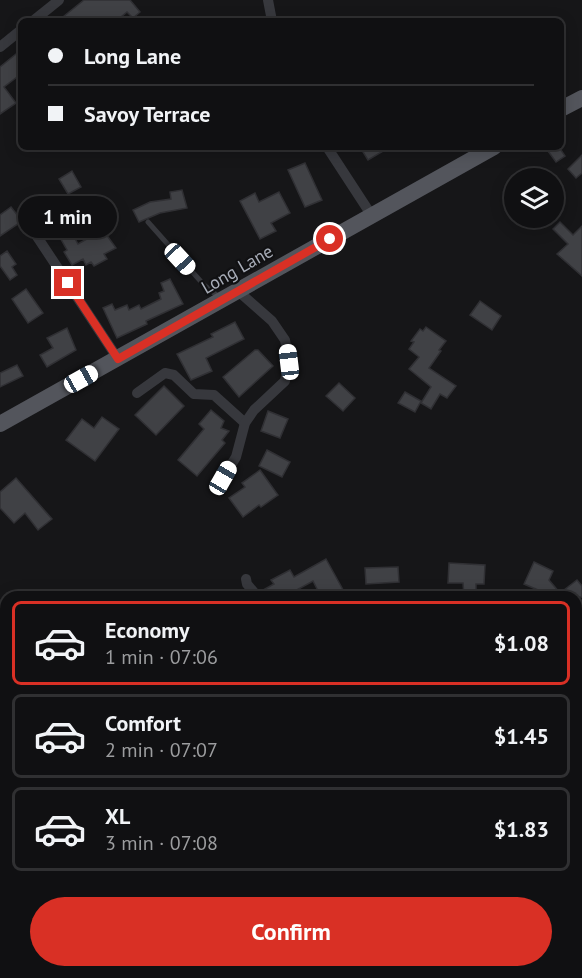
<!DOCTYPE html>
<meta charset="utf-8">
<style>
:root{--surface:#101012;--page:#1e1e20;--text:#f1f3f6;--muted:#9c9d9f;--line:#303032;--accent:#d93025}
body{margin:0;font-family:"PT Sans",sans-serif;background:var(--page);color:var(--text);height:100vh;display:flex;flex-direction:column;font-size:22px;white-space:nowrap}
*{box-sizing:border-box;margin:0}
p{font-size:20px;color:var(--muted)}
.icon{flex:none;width:33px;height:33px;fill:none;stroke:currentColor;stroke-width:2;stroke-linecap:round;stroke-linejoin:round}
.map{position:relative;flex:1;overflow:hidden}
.drawer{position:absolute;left:0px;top:591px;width:582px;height:387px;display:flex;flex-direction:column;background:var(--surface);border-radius:18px 18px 0 0;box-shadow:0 3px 15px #0003,0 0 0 2px var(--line)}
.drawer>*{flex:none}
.guide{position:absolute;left:18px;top:18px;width:546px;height:132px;border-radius:9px;box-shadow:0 3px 15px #0003,0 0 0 2px var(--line);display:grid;align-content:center;height:132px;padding:0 30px;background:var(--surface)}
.buttons{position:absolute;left:504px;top:168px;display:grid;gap:12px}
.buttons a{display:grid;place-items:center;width:60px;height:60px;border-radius:50%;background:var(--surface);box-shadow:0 3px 15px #0003,0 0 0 2px var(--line);font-size:30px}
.end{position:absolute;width:27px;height:27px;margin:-14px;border:8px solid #d93025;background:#fff;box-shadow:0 0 0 3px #fff}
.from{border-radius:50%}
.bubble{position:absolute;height:42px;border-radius:21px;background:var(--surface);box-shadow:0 3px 15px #0003,0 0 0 2px var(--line);font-size:20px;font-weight:600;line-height:42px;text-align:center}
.car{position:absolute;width:18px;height:36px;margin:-18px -9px;border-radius:8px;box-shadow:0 0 4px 2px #0007;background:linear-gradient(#fff 24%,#345 0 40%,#fff 0 76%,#345 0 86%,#fff 0)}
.guide b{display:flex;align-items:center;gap:21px;height:57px;font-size:22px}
.guide b+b{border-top:2px solid var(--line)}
.guide i{width:15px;height:15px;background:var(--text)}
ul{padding:10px 0 0;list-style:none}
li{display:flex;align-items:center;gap:18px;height:84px;margin:0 12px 9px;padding:0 18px;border:3px solid var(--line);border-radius:9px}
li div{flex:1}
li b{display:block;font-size:22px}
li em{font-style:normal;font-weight:600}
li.active{border-color:var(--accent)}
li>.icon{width:54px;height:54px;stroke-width:1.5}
.action{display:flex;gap:12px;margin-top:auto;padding:12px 30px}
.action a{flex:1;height:69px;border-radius:36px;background:var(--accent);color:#fff;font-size:24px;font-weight:600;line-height:69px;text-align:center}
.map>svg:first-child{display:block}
.building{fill:#404145;stroke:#303034;stroke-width:1.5}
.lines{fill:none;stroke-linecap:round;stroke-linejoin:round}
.service{stroke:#37383d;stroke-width:5}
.minor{stroke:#37383d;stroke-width:10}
.primary{stroke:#53555c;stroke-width:16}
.route{stroke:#d93025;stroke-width:8}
.labels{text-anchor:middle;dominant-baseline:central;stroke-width:4.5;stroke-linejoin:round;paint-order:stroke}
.street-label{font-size:18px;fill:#a8adb8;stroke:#111113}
</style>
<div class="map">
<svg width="582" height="978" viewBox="0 0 582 978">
<rect width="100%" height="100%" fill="#161618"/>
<g class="building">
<polygon points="84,0 130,0 140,12 133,18 127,12 116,21 58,21"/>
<polygon points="21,50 21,74 4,87 16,103 0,114 0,67"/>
<polygon points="360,147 390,147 368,160"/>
<polygon points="545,147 559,147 565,156 556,162"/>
<polygon points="582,155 582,173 576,178 568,169"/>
<polygon points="305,163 322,200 305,207 288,170"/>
<polygon points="72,171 81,187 68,194 59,179"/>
<polygon points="182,190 187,208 160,213 139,222 133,210 150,202 171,199 170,192"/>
<polygon points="279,192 290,213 271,223 276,231 260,239 240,201 255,193 259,202"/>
<polygon points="11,207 22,221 0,236 0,215"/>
<polygon points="560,222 573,235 582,226 582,276 557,254 568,244 553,229"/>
<polygon points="69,228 78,244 103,230 116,248 104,254 107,259 94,266 91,262 86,265 83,259 72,265 64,252 67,250 58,234"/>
<polygon points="7,251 16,264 12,267 17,275 10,280 0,266 0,256"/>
<polygon points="170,279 183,304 146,321 147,324 117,338 103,308 112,304 115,310 127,305 129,310 139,305 141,309 161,299 159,293 164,291 161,283"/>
<polygon points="26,289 43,313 28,323 12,299"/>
<polygon points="480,301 501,316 492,330 470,315"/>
<polygon points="235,322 244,339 206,358 212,371 191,380 177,354 213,337 211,334"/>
<polygon points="426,327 446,341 439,350 441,351 429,368 456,386 447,398 440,394 431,409 421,403 431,387 409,369 419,357 409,349 414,342 411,341 420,329 423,331"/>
<polygon points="67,328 76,350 47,367 40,355 53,348 47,338"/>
<polygon points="255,350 258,350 273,366 239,397 223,377"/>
<polygon points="17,365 23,376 0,387 0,373"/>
<polygon points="339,383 355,398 343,411 326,396"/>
<polygon points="164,386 184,406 156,435 135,415"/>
<polygon points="405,392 421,401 415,412 398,403"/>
<polygon points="211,410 224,421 221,428 229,431 222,440 225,443 197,476 178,460 204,429 199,424"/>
<polygon points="268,411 288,419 280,438 261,431"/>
<polygon points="102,417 119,429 95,461 66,440 82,419 94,428"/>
<polygon points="267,450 290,462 282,477 259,466"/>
<polygon points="260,470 278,495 261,507 259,505 243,517 229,498 245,487 242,483"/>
<polygon points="16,478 52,519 38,530 25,513 14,523 0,508 0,492"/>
<polygon points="326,559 347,597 321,597 313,581 284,597 267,597 263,590 274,584 271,580 290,570 294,577"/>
<polygon points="534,562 553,571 549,580 560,593 577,580 582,586 582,597 549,597 545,593 524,584"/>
<polygon points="449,563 485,565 484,584 476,584 476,597 464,597 463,583 448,583"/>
<polygon points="398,567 399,582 366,584 365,568"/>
</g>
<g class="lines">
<g class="service">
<polyline points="148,222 204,285 219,297"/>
<polyline points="576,759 582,764"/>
</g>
<g class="minor">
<polyline points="268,0 272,21"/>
<polyline points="33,21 59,0"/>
<polyline points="0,47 21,30"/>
<polyline points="327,147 372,216"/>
<polyline points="30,226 118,359"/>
<polyline points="137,393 165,373 174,375 194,394 214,395 245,423"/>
<polyline points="223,478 236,457 245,423 254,410 285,381 289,362 285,340 272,321 238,291"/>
<polyline points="246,579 247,584 258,597"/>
<polyline points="576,696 582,690"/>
<polyline points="0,786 6,793"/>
<polyline points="0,813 6,805"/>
<polyline points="455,972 456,973"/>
<polyline points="63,978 69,972"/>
<polyline points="262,978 269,972"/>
</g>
<g class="primary">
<polyline points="561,109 582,98"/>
<polyline points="0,424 494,147"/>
</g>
</g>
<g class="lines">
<polyline class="route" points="68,283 118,359 330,239"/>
</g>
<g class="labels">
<g class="street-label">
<text transform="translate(237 269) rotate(-30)">Long Lane</text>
</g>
</g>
</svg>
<div class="buttons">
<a><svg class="icon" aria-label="layers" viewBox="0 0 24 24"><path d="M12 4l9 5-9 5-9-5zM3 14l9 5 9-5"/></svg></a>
</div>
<i class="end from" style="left:330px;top:239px"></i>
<i class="end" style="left:68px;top:283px"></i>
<div class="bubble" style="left:18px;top:196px;width:99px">1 min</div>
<i class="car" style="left:180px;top:259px;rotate:137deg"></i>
<i class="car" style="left:289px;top:362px;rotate:353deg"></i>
<i class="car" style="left:81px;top:379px;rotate:61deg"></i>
<i class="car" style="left:223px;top:478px;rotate:30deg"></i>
<div class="guide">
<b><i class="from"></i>Long Lane</b>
<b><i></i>Savoy Terrace</b>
</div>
<section class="drawer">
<ul>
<li class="active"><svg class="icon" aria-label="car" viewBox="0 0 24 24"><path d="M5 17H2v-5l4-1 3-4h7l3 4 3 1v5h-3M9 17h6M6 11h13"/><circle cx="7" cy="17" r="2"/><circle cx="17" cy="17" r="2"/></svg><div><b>Economy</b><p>1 min · 07:06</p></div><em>$1.08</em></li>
<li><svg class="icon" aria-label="car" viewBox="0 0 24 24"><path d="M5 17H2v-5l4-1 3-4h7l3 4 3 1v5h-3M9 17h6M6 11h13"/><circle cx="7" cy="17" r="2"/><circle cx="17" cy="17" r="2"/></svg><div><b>Comfort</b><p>2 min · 07:07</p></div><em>$1.45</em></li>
<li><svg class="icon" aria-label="car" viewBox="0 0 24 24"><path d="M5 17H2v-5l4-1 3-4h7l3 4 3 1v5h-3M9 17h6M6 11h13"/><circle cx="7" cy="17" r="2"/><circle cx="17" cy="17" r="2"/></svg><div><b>XL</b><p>3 min · 07:08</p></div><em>$1.83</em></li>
</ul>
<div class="action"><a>Confirm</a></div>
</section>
</div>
